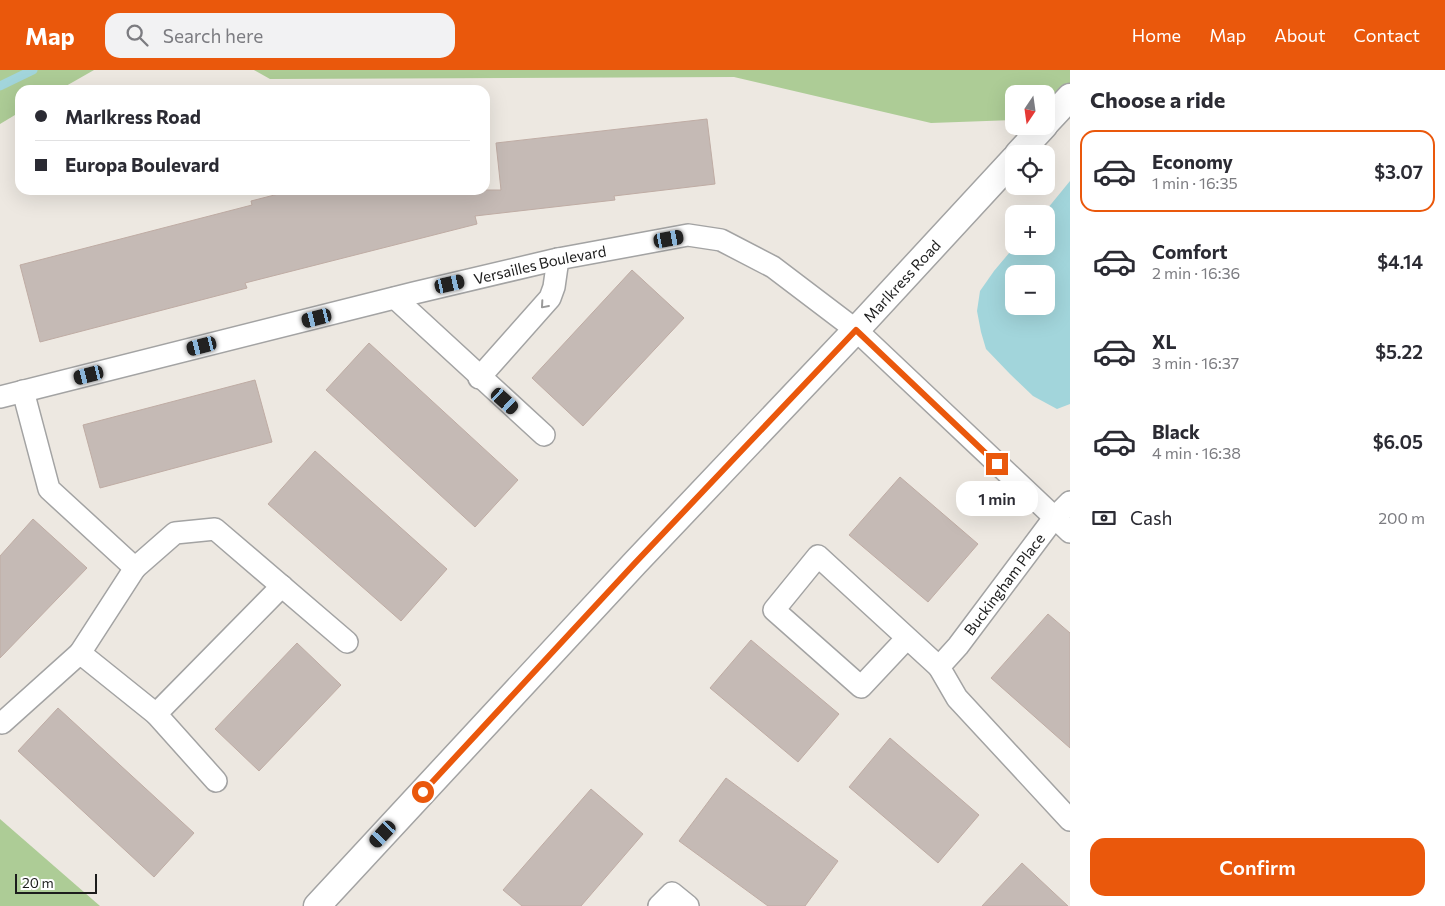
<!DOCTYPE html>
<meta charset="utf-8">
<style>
:root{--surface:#fff;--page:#f2f2f3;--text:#2b2b33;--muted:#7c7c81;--line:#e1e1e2;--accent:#ea580c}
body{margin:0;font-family:Commissioner,sans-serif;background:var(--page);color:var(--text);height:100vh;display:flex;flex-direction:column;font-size:19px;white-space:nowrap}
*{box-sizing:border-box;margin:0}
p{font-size:16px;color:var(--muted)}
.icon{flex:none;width:28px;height:28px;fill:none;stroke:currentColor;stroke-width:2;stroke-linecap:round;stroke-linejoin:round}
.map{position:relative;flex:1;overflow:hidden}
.side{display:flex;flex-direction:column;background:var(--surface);width:375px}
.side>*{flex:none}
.hud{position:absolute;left:15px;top:15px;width:475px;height:110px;border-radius:15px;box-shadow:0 5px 20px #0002;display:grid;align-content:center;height:110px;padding:0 20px;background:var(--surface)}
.needle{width:32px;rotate:193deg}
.tools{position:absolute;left:1005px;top:15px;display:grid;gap:10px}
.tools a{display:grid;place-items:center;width:50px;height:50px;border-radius:10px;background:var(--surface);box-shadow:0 5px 20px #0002;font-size:25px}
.scale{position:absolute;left:15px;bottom:12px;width:82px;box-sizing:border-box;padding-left:5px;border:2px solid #1c1c1c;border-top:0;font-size:14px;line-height:18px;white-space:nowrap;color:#1c1c1c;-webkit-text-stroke:4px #fff;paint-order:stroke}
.end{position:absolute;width:22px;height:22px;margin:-11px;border:6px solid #ea580c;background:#fff;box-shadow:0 0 0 2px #fff}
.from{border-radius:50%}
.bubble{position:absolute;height:35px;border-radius:15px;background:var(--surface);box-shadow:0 5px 20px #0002;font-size:16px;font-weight:600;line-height:35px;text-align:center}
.car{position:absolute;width:15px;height:30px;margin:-15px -8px;border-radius:6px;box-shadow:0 0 4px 1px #0007;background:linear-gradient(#222 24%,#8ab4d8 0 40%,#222 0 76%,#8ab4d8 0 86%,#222 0)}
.hud b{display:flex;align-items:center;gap:18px;height:48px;font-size:19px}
.hud b+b{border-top:1px solid var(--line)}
.hud i{width:12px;height:12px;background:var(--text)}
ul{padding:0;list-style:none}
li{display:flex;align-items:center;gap:15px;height:82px;margin:0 10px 8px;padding:0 10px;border:2px solid transparent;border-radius:15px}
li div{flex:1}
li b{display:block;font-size:19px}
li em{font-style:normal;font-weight:600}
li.active{border-color:var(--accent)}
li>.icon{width:45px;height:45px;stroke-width:1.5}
h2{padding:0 20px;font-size:22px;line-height:60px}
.pay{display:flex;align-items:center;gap:12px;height:55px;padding:0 20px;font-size:19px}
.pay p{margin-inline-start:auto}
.cta{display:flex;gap:10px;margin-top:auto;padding:10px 20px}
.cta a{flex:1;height:58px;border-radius:15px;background:var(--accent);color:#fff;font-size:20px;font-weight:600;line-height:58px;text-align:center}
header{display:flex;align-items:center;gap:30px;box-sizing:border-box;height:70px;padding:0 25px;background:var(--accent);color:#fff}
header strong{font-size:24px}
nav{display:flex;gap:28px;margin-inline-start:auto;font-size:18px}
.search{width:350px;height:45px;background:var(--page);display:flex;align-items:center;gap:12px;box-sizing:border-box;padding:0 18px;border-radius:15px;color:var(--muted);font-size:19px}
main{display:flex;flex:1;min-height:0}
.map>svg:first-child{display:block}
.forest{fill:#adcc96}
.water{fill:#a2d5db;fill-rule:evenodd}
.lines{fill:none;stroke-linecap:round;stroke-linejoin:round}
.stream{stroke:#a2d5db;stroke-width:9}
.building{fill:#c5bab5;stroke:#bfaca4}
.minor-casing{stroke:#a3a3a3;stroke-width:24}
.tertiary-casing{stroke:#a3a3a3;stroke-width:29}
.minor{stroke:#fff;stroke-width:21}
.tertiary{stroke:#fff;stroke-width:26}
.oneway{stroke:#999}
.route{stroke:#ea580c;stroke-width:6}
.labels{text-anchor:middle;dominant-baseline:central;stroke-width:4;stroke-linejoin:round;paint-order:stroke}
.street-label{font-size:15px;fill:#1c1c1c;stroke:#fff}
</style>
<header>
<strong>Map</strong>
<div class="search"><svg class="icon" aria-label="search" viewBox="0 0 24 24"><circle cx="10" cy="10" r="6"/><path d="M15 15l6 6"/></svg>Search here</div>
<nav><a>Home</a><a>Map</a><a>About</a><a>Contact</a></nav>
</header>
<main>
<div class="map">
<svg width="1070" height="836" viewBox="0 0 1070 836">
<rect width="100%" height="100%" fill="#ede8e1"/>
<g class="forest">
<polygon points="0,0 94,0 59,20 20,20 20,42 0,54"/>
<polygon points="254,0 1070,0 1070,48 1046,49 1046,24 1014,24 1014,50 931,53 734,7 270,9"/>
<polygon points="0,749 100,836 0,836"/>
</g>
<path class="water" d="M1070,111v223l-13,5 -24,-13 -23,-22 -24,-25 -5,-17 -4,-21 3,-20 14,-20 21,-25h31v-32h-3zM1014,204h32v32h-32z"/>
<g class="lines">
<polyline class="stream" points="0,16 33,0"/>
</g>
<g class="building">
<polygon points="707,49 715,114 614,126 615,130 475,146 477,154 245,213 247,218 40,272 20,195 252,135 251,131 294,120 501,120 496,73"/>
<polygon points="632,200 684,248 583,356 532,308"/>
<polygon points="369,273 518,410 475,457 326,320"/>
<polygon points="255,310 272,372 100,418 83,355"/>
<polygon points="315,381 447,499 401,551 268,434"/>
<polygon points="900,407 978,474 928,532 849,465"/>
<polygon points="33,449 87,498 0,588 0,486"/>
<polygon points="1048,544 1070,563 1070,678 991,608"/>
<polygon points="751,570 839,644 798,692 710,618"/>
<polygon points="297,573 341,615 259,701 215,659"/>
<polygon points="58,638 194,763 154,807 18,681"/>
<polygon points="890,668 979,745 938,793 849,717"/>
<polygon points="726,708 838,791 805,836 768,836 679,771"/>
<polygon points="591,719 643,764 581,836 522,836 503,820"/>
<polygon points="1022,793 1068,836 982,836"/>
</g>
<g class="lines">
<defs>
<g id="minor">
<polyline points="395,228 544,365"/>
<polyline points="479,308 550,228 554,217 558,189"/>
<polyline points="23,321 49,419 135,498 175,463 215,459 347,572"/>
<path id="s1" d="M0,327l414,-104 144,-34 130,-24 33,5 52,27 83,63 214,202"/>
<polyline points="1070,432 1054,448 958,576 939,597 957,628 1070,750"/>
<polyline points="907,568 861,617 774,540 818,486 939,597"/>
<polyline points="80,583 135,498"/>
<polyline points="2,653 80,583 156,644"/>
<polyline points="216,711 156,644 282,516"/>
<polyline points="659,836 672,823 688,836"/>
</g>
<g id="tertiary">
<polyline points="1046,53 1070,27"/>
<polyline points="1018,84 1044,56"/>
<path id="s2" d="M317,836l318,-343 221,-233 158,-171"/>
</g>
</defs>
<use href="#minor" class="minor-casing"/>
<use href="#tertiary" class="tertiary-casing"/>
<use href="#minor" class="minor"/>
<use href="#tertiary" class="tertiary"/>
</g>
<defs><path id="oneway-chevron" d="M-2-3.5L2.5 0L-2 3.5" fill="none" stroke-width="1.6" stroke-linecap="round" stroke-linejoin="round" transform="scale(1.25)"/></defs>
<use class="oneway" href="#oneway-chevron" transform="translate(544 235) rotate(131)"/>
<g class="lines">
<polyline class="route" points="423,722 635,493 856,260 997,394"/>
</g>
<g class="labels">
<g class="street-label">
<text stroke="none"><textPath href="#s1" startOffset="556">Versailles Boulevard</textPath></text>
<text stroke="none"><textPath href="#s2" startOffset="856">Marlkress Road</textPath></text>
<text transform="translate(1004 514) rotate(-53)">Buckingham Place</text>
</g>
</g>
</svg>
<div class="tools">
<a><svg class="needle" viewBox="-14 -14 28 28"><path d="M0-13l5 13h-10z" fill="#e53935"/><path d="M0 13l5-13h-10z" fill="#7c7c81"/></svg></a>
<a><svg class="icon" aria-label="locate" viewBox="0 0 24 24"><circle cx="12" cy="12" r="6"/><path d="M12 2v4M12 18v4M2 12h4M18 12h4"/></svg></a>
<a>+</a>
<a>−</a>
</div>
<div class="scale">20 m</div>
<i class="end from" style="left:423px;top:722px"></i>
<i class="end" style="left:997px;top:394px"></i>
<div class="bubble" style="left:956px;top:411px;width:82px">1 min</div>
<i class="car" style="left:669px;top:169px;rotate:80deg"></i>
<i class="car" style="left:450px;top:214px;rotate:77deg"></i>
<i class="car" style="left:317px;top:248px;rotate:256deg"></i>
<i class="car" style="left:202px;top:276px;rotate:256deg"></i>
<i class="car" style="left:89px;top:305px;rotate:256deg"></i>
<i class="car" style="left:505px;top:331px;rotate:132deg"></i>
<i class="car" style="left:383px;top:764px;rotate:223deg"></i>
<div class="hud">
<b><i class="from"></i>Marlkress Road</b>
<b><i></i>Europa Boulevard</b>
</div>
</div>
<section class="side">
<h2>Choose a ride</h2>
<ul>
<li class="active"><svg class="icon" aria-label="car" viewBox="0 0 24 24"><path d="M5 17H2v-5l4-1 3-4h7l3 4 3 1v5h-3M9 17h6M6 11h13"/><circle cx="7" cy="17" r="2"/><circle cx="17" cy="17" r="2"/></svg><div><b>Economy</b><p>1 min · 16:35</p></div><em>$3.07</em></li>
<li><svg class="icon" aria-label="car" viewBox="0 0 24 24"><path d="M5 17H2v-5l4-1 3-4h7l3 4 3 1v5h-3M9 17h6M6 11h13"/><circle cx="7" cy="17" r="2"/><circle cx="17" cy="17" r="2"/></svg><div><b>Comfort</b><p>2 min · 16:36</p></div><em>$4.14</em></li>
<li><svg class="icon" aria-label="car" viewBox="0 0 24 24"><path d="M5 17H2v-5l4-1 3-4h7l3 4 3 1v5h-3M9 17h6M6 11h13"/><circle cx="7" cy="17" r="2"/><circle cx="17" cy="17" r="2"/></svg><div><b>XL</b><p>3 min · 16:37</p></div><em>$5.22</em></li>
<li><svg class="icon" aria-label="car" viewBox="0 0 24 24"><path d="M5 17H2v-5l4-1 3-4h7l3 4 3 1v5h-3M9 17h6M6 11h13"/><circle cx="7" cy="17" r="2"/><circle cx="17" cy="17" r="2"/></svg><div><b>Black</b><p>4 min · 16:38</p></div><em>$6.05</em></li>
</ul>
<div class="pay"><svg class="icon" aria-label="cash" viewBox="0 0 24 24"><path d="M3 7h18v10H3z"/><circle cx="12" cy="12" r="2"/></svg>Cash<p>200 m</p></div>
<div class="cta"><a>Confirm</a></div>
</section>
</main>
